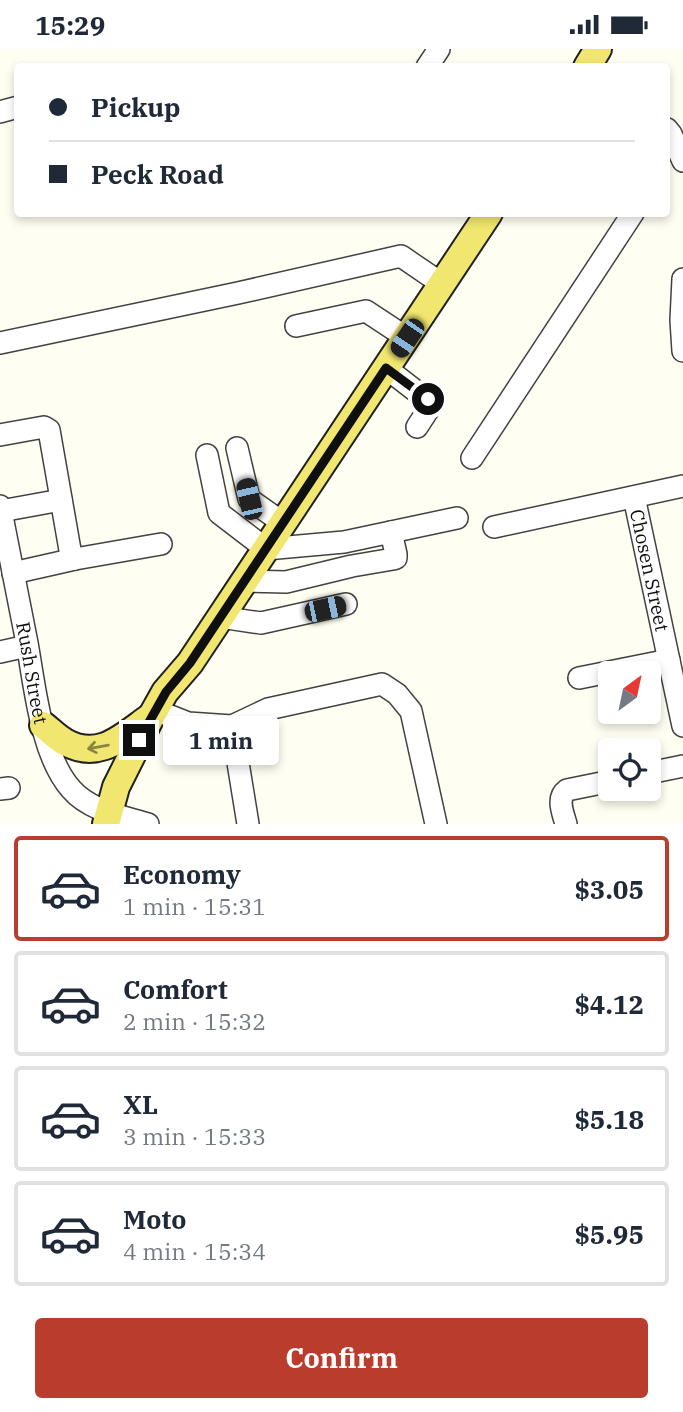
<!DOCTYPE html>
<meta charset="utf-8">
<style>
:root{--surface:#fff;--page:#f6f6f7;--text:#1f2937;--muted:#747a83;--line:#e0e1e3;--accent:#b93c2d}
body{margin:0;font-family:"IBM Plex Serif",serif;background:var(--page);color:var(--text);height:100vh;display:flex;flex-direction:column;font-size:26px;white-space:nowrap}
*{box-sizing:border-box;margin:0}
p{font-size:23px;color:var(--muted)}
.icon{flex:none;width:38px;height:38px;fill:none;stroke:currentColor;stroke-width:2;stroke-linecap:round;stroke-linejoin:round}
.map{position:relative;height:775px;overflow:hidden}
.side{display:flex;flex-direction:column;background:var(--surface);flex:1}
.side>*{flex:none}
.hud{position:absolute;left:14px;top:14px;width:656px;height:154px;border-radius:7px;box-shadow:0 4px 10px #0003;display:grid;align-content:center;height:154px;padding:0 35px;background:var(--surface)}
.needle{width:46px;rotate:33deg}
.controls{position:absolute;left:598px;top:612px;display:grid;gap:14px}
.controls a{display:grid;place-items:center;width:63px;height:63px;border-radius:7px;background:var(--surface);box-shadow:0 4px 10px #0003;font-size:35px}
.end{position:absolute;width:32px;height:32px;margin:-16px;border:9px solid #0f0f0f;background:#fff;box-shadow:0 0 0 4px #fff}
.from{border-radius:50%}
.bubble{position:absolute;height:49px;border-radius:7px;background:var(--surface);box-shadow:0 4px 10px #0003;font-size:23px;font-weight:800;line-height:49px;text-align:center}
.car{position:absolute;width:21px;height:42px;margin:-21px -10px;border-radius:9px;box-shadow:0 0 5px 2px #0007;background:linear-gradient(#222 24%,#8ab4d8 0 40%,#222 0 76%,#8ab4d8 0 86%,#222 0)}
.hud b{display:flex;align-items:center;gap:24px;height:66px;font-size:26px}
.hud b+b{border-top:2px solid var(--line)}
.hud i{width:18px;height:18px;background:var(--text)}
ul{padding:12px 0 0;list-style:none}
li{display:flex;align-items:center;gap:21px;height:105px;margin:0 14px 10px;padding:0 21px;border:4px solid var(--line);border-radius:7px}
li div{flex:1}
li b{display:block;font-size:26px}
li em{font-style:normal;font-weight:800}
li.active{border-color:var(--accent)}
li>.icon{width:63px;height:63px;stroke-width:1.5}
.primary-button{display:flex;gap:14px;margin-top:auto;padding:14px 35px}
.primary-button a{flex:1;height:80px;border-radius:7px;background:var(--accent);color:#fff;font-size:28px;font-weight:800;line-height:80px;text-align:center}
.status{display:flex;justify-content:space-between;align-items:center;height:49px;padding:0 35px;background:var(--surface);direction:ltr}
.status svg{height:19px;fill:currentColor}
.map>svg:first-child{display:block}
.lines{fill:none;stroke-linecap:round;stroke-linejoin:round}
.minor-casing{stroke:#424242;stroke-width:24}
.major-casing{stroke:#202020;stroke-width:30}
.minor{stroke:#fff;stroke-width:21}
.major{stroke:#f1e66f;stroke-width:26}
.oneway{stroke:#8b8544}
.route{stroke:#0f0f0f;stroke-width:9}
.labels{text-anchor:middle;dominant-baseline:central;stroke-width:7;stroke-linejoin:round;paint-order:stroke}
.street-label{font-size:19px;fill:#0f0f0f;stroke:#fff}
</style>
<div class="status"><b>15:29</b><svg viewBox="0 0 49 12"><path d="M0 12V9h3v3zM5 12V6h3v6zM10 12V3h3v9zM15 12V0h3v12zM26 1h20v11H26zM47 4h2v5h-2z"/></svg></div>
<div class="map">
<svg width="683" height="775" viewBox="0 0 683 775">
<rect width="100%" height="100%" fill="#fefef2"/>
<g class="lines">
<defs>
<g id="minor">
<polyline points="427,18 439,0"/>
<polyline points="0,63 18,58"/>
<polyline points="667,80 671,85 683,112"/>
<polyline points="683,230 681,271 683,302"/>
<polyline points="296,277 366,262 407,289"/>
<polyline points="0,294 238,244 401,207 442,235"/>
<polyline points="386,319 430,353 430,358 417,378"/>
<polyline points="0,386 44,378 49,381 70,501 75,510 161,495"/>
<polyline points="237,399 249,450 283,474"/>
<polyline points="207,406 219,464 266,500 344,493 457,469"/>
<polyline points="472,409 633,164"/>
<path id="s1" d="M634,448l49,229"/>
<path id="s2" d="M0,457c9,46 18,91 27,137 8,44 14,112 44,146 19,22 51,27 77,35"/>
<polyline points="1,462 61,451"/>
<polyline points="494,478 683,437"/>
<polyline points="13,524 75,510"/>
<polyline points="244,532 286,533 352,517 393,510 396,509 396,505 391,483"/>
<polyline points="220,568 261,574 346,555"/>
<polyline points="0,603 27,597"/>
<polyline points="579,629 669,611"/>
<polyline points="155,661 188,674 232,677 248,775"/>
<polyline points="232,677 268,660 382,635 397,645 411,662 436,775"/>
<polyline points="649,724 683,717"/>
<polyline points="0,740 9,739"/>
<path d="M566,775c-3,-11 -10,-26 1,-34l44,-9"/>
</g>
<g id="major">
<polyline points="587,18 598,0"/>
<path d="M43,676c7,5 14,13 22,17 34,19 57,-5 84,-24"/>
<polyline points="106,775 116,738 151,668 165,643 190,614 489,164"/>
</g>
</defs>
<use href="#minor" class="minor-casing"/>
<use href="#major" class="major-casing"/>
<use href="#minor" class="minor"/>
<use href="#major" class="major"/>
</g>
<defs><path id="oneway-shaft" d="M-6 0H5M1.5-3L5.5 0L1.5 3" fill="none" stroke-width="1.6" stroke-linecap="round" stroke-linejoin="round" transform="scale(1.75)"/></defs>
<use class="oneway" href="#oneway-shaft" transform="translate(98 698) rotate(170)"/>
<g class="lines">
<polyline class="route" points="139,691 166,643 190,614 386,319 428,350"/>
</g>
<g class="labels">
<g class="street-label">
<text stroke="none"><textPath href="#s1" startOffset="75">Chosen Street</textPath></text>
<text stroke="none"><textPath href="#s2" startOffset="170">Rush Street</textPath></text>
</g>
</g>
</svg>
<div class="controls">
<a><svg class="needle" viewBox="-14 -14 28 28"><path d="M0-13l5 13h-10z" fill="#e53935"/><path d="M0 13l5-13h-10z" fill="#747a83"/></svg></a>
<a><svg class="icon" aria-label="locate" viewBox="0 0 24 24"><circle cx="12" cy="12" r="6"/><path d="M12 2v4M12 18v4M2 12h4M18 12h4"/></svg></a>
</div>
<i class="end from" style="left:428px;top:350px"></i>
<i class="end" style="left:139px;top:691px"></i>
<div class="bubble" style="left:163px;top:667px;width:116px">1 min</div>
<i class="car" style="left:407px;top:289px;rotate:214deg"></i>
<i class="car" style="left:249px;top:450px;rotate:347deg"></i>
<i class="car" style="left:325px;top:560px;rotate:78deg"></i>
<div class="hud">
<b><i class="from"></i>Pickup</b>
<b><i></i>Peck Road</b>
</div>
</div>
<section class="side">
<ul>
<li class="active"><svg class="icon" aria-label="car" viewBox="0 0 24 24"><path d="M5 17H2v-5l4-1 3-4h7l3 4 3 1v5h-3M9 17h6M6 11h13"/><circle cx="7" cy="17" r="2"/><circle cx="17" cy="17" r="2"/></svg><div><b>Economy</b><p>1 min · 15:31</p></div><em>$3.05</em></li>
<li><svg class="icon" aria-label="car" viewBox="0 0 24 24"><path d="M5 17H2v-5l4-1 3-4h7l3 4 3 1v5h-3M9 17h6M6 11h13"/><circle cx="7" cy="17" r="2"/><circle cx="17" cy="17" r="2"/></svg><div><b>Comfort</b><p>2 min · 15:32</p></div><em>$4.12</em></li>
<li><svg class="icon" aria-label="car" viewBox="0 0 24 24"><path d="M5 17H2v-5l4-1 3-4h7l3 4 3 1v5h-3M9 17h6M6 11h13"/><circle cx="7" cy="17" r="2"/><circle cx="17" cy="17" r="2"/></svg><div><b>XL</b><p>3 min · 15:33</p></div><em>$5.18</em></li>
<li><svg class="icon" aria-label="car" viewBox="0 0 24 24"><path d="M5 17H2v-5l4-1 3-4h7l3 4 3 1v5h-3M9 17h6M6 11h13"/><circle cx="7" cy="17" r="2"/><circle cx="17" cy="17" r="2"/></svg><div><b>Moto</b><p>4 min · 15:34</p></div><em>$5.95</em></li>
</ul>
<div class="primary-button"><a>Confirm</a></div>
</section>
